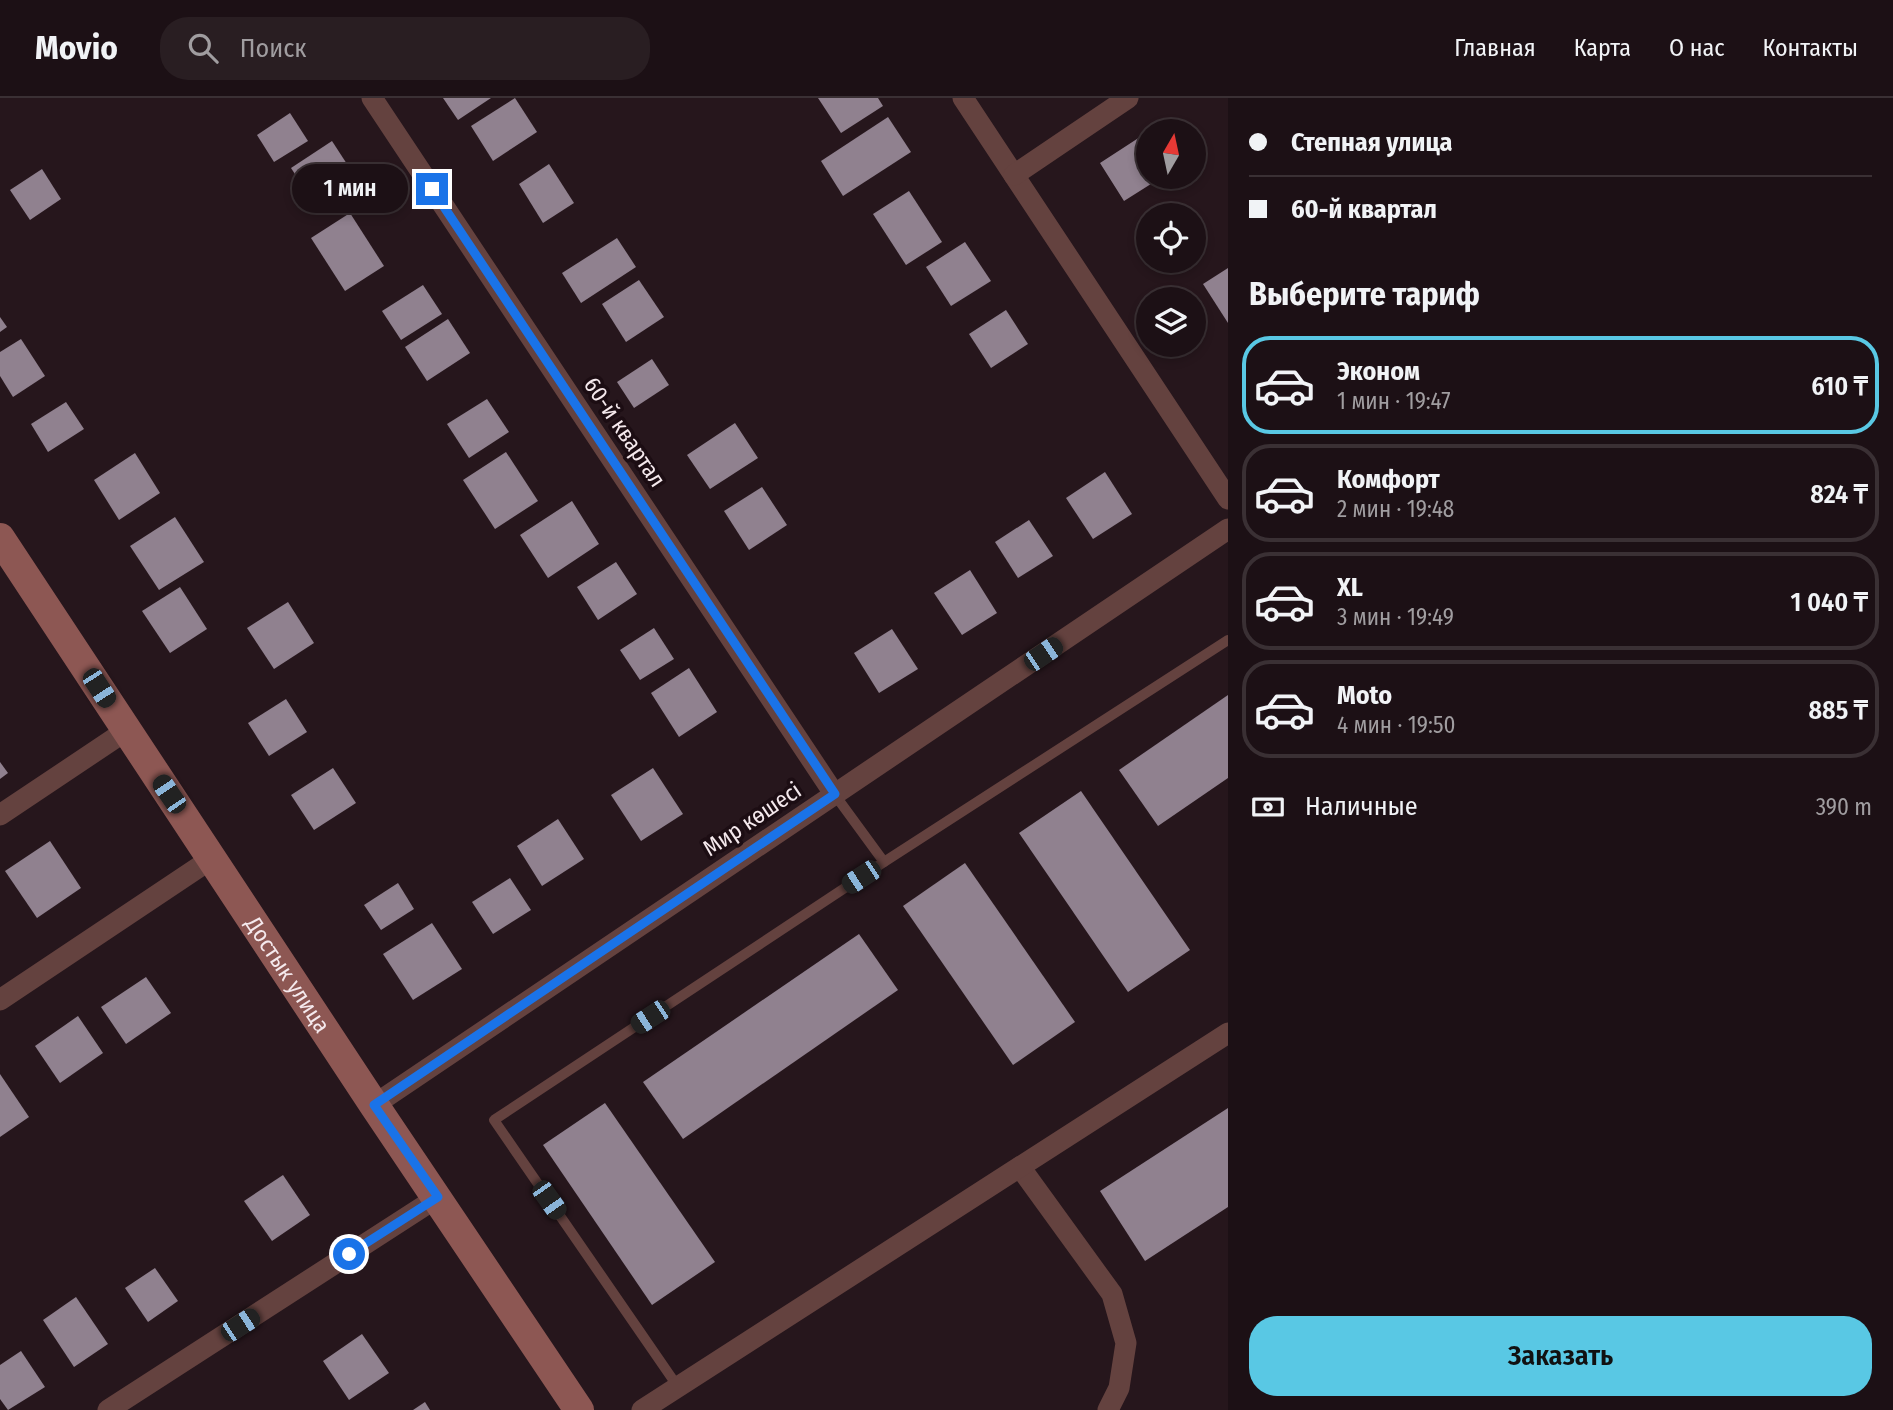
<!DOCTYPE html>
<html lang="ru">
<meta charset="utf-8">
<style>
:root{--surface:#1c1015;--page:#291e22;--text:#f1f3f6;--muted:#a09da0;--line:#3a3034;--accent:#59c8e4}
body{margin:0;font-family:"Fira Sans Condensed",sans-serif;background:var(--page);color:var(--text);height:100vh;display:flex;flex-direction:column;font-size:26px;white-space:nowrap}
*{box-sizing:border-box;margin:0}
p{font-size:23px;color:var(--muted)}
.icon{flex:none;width:38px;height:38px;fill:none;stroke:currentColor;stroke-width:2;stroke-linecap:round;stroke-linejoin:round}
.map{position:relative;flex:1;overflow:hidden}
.side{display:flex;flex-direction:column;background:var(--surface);width:665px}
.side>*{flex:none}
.banner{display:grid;align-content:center;height:154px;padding:0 21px;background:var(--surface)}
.needle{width:46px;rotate:9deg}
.controls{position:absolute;left:1136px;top:21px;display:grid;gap:14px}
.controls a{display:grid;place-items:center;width:70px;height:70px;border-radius:50%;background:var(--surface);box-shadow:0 4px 10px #0003,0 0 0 2px var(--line);font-size:35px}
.end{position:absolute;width:32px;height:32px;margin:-16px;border:9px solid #1a73e8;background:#fff;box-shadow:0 0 0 4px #fff}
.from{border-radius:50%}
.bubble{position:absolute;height:49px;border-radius:24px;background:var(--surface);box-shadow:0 4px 10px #0003,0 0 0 2px var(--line);font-size:23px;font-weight:600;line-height:49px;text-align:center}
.car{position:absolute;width:21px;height:42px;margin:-21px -10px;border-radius:9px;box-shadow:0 0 5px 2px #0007;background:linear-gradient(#222 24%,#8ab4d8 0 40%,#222 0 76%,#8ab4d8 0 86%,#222 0)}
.banner b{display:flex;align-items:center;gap:24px;height:66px;font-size:26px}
.banner b+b{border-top:2px solid var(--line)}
.banner i{width:18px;height:18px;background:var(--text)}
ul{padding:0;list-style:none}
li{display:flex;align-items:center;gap:21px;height:98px;margin:0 14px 10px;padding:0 7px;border:4px solid var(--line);border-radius:28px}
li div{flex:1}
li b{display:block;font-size:26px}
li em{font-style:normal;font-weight:600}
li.current{border-color:var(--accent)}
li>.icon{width:63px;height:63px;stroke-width:1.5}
h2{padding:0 21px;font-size:32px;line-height:84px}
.pay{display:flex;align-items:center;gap:18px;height:77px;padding:0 21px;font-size:26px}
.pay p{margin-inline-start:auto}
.action{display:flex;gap:14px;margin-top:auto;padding:14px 21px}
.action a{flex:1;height:80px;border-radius:28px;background:var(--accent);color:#111;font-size:28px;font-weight:600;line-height:80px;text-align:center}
header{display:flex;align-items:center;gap:42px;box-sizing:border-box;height:98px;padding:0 35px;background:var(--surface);border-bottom:2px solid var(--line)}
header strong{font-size:33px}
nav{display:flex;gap:38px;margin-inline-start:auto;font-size:24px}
.search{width:490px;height:63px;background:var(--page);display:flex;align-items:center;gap:18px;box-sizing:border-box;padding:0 24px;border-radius:28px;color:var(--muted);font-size:26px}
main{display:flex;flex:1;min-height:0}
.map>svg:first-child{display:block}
.building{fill:#90818f}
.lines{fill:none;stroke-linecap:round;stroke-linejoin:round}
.lane{stroke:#64423f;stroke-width:10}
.street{stroke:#64423f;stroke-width:21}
.secondary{stroke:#8d5753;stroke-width:30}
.route{stroke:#1a73e8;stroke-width:9}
.labels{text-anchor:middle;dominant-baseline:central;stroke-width:7;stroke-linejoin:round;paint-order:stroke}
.street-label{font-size:23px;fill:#f5e9ed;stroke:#1c0d13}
</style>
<header>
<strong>Movio</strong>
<div class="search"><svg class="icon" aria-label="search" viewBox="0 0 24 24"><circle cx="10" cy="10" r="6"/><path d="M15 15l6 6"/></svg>Поиск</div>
<nav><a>Главная</a><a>Карта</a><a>О нас</a><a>Контакты</a></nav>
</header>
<main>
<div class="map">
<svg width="1228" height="1312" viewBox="0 0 1228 1312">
<rect width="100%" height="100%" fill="#26161c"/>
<g class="building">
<polygon points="443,0 491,0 458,22"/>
<polygon points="515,0 537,34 493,63 471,28"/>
<polygon points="818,0 878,0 883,8 841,35"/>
<polygon points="290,15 308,43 274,64 257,37"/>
<polygon points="888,19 911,54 843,98 821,63"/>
<polygon points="1140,39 1148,51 1148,79 1162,79 1124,103 1100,65"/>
<polygon points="332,43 358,83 317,110 291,70"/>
<polygon points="549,66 574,105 543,125 519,86"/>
<polygon points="42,71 61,101 30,122 10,92"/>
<polygon points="909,93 942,144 906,167 873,116"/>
<polygon points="1180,110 1185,117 1170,117"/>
<polygon points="350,115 384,168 345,193 311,140"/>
<polygon points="1194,130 1201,142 1194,146"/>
<polygon points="617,140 636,169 581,205 562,175"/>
<polygon points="965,144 991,183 951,208 926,169"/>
<polygon points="1228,170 1228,225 1203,186"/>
<polygon points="639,182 664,219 626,244 602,206"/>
<polygon points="423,187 442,216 401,242 382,213"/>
<polygon points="1006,212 1028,246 991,270 969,236"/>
<polygon points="0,219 7,229 0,234"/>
<polygon points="448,221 470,255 427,283 405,249"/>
<polygon points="21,241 45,278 13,299 0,278 0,254"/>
<polygon points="652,261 669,287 634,310 617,284"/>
<polygon points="487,301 509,334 469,360 447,326"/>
<polygon points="66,304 84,331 48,354 31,326"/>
<polygon points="735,325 758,360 710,391 687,357"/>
<polygon points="506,354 538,403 495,431 463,382"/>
<polygon points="135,355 160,395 119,422 94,382"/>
<polygon points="1105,374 1132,416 1093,441 1066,400"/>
<polygon points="762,389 787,427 749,452 724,413"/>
<polygon points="572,403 599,446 548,480 520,437"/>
<polygon points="175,419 204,464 159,492 130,448"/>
<polygon points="1029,422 1053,458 1018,480 995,444"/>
<polygon points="616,464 637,496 598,522 577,489"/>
<polygon points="970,472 997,515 962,537 934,495"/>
<polygon points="180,489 207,531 170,555 142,513"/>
<polygon points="288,504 314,545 274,571 247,530"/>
<polygon points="654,530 674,561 640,582 620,552"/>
<polygon points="892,531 918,571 879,595 854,555"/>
<polygon points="689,570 717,614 679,639 651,595"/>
<polygon points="1228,597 1228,680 1158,728 1119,672"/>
<polygon points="286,601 307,634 269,658 248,625"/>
<polygon points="0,664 8,675 0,681"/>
<polygon points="333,670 356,705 314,732 291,697"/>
<polygon points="653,670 683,716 641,743 611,697"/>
<polygon points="1081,693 1190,852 1128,894 1019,735"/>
<polygon points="558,721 584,761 542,788 517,748"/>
<polygon points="50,743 81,790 37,820 5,773"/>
<polygon points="965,765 1075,924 1013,967 903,808"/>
<polygon points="510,780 531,812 493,836 472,804"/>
<polygon points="398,785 414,811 381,832 364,807"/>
<polygon points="432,825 462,871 413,902 383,856"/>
<polygon points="859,836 898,892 683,1041 643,984"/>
<polygon points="146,879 171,915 126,946 101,909"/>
<polygon points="78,918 103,955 60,985 35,948"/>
<polygon points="0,976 29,1019 0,1039"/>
<polygon points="605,1005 715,1164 652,1207 543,1047"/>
<polygon points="1228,1010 1228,1109 1145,1163 1100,1093"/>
<polygon points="283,1077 310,1117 272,1143 244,1103"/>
<polygon points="155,1170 178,1203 148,1224 125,1190"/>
<polygon points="76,1199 108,1246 74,1269 43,1222"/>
<polygon points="362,1236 389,1275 349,1302 323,1263"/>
<polygon points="21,1253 45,1289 8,1312 0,1301 0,1267"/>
<polygon points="425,1304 430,1312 413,1312"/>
</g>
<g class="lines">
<g class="lane">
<polyline points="835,697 884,764"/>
<polyline points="678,1289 494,1022 884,764 1228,542"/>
</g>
<g class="street">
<polyline points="372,0 835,697"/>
<polyline points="963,0 1228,401"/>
<polyline points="1014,77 1128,0"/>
<polyline points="0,717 127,632"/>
<polyline points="0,902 211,761"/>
<polyline points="374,1007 1228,431"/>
<polyline points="1020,1069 1112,1196 1126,1245 1119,1290 1108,1312"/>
<polyline points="108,1312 438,1099"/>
<polyline points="642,1312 1228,935"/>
</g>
<path class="secondary" id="s1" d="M0,440l374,567 205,305"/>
</g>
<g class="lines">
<polyline class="route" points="349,1156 438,1099 374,1007 835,696 432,91"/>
</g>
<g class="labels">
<g class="street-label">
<text transform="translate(625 334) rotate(56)">60-й квартал</text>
<text transform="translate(752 721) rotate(-34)">Мир көшесі</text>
<text stroke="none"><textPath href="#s1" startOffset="523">Достык улица</textPath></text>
</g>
</g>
</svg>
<div class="controls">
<a><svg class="needle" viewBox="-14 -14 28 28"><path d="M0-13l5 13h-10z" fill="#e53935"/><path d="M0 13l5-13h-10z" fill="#a09da0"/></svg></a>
<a><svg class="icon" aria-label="locate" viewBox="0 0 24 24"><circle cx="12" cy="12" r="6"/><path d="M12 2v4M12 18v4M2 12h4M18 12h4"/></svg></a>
<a><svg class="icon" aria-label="layers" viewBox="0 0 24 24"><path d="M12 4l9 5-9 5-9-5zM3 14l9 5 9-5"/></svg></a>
</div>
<i class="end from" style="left:349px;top:1156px"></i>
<i class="end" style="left:432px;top:91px"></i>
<div class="bubble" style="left:292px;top:66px;width:116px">1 мин</div>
<i class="car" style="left:1043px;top:556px;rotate:56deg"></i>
<i class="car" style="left:99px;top:590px;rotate:147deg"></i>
<i class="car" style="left:169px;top:696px;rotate:326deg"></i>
<i class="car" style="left:861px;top:779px;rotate:237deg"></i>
<i class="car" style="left:650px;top:919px;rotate:237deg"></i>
<i class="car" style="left:549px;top:1102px;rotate:145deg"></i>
<i class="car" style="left:240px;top:1227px;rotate:57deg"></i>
</div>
<section class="side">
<div class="banner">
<b><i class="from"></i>Степная улица</b>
<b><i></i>60-й квартал</b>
</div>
<h2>Выберите тариф</h2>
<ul>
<li class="current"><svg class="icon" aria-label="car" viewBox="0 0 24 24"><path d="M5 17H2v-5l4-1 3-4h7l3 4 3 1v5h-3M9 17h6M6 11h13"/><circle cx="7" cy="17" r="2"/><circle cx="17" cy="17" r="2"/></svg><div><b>Эконом</b><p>1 мин · 19:47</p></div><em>610 ₸</em></li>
<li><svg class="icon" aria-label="car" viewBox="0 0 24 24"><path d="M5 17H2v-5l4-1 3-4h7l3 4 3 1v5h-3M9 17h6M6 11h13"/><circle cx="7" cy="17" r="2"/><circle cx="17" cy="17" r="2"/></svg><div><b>Комфорт</b><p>2 мин · 19:48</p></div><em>824 ₸</em></li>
<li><svg class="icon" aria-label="car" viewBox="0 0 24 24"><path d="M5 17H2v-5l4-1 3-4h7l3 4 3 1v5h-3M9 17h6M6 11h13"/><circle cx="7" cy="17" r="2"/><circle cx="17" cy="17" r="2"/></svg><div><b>XL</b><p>3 мин · 19:49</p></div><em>1 040 ₸</em></li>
<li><svg class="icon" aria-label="car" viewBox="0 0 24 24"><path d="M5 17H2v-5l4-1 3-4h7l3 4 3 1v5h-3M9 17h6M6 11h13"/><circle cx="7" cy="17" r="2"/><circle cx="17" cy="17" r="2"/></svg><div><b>Moto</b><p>4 мин · 19:50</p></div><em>885 ₸</em></li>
</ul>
<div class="pay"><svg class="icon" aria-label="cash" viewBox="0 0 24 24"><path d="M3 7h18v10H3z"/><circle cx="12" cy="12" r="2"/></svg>Наличные<p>390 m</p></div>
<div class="action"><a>Заказать</a></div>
</section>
</main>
